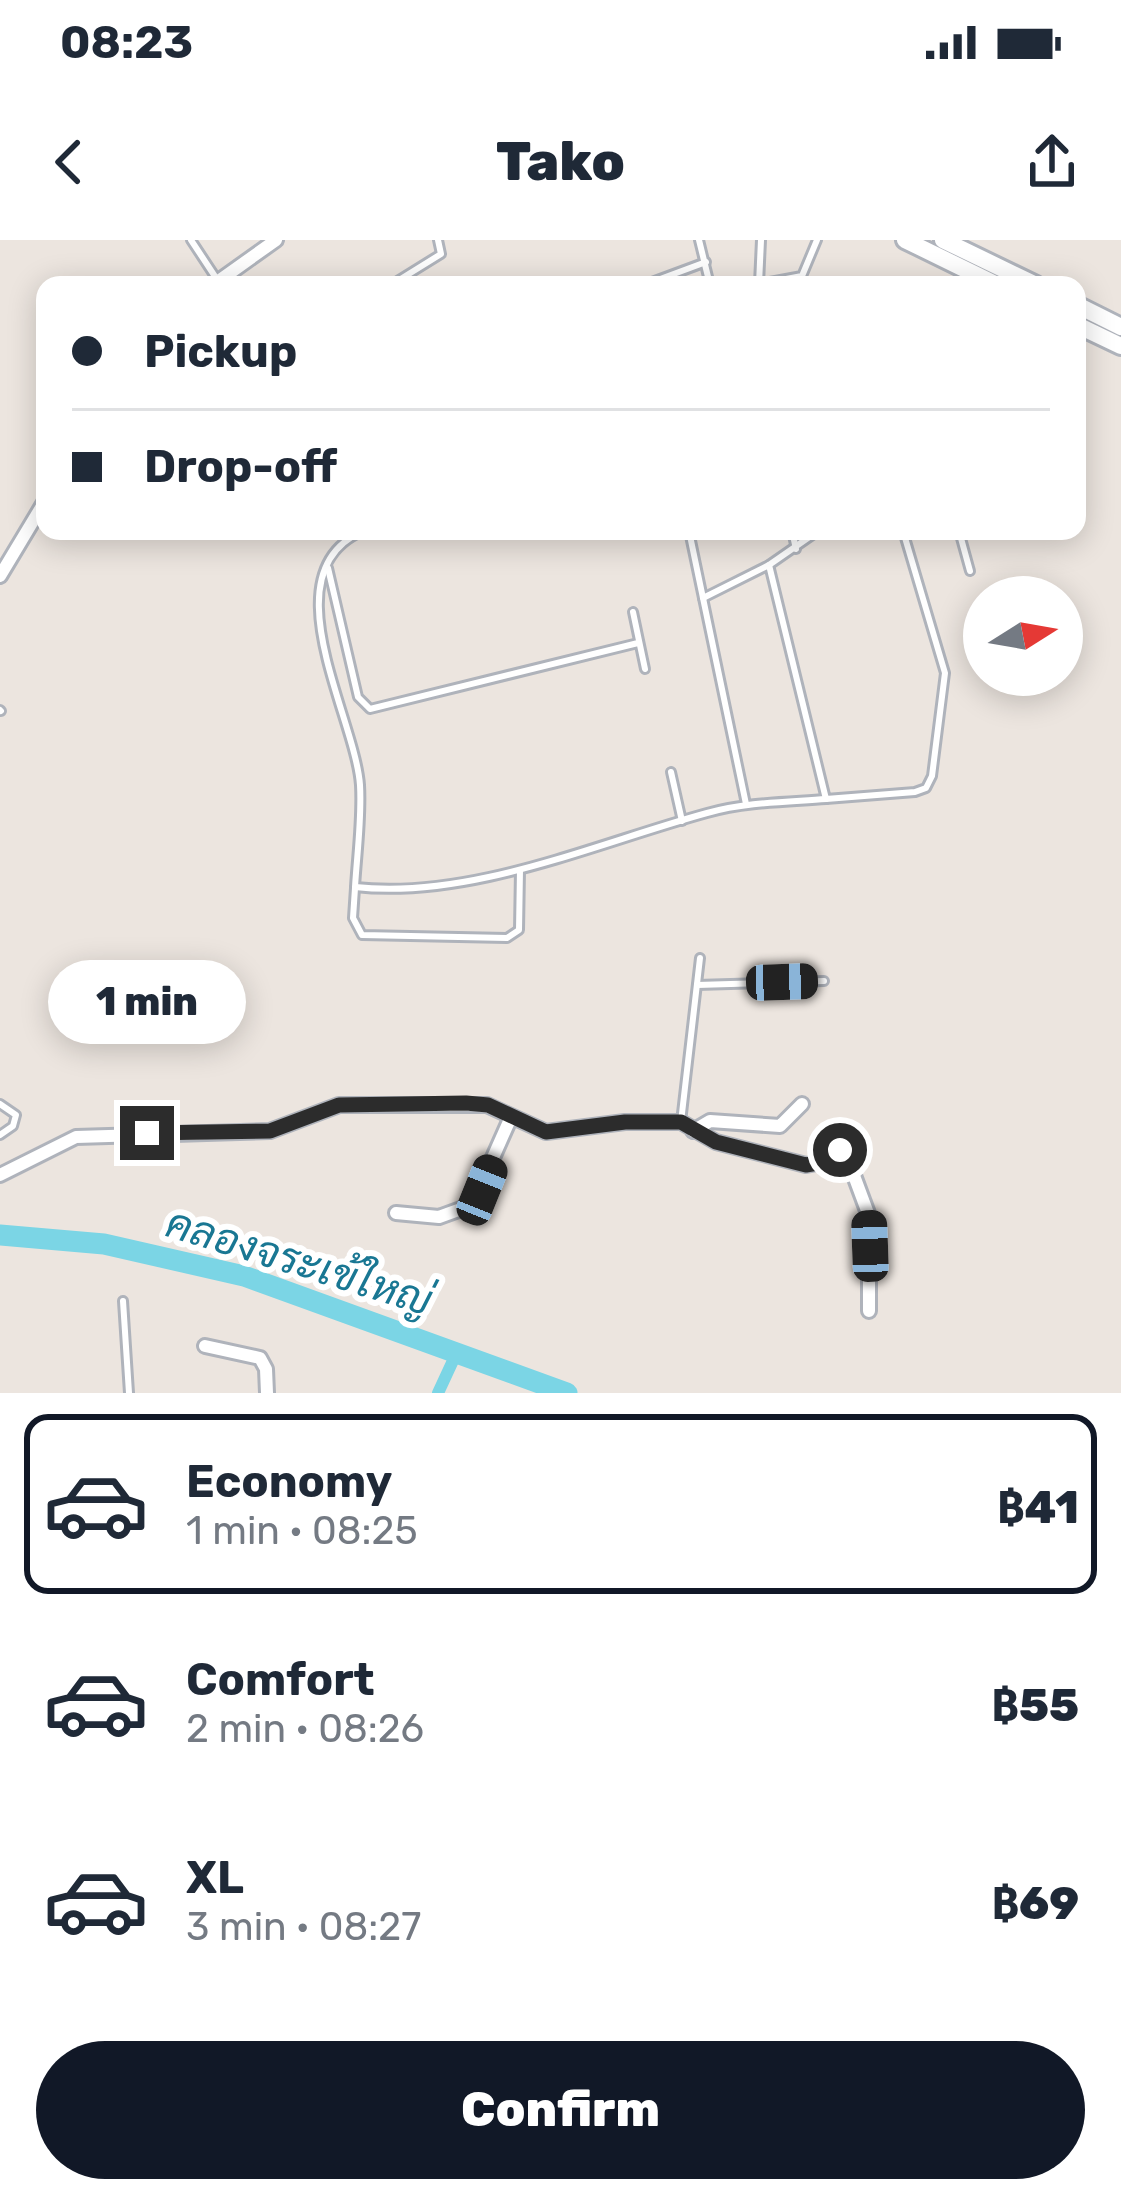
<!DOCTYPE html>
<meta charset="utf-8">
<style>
:root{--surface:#fff;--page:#f2f2f3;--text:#1f2937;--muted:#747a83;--line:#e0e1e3;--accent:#111827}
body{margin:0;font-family:Rubik,Sarabun,sans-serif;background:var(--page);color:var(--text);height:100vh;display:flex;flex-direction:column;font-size:45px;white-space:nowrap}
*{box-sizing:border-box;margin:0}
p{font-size:39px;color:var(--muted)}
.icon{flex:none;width:66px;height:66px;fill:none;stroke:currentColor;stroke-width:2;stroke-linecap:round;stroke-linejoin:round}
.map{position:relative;height:1153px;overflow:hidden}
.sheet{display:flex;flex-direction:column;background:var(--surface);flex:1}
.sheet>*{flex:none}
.guide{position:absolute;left:36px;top:36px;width:1050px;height:264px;border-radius:24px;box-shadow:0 6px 30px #0003;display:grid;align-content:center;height:264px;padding:0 36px;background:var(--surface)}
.needle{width:78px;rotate:79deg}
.tools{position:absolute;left:963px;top:336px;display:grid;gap:24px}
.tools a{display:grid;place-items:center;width:120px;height:120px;border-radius:50%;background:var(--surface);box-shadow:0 6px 30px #0003;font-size:60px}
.end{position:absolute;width:54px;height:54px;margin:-27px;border:15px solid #2c2c2c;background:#fff;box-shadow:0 0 0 6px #fff}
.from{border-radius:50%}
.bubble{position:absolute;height:84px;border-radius:42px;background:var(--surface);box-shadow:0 6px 30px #0003;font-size:39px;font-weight:800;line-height:84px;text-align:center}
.car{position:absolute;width:36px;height:72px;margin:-36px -18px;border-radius:15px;box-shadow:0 0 9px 3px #0007;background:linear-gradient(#222 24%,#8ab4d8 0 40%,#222 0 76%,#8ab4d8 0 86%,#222 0)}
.guide b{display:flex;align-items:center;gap:42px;height:114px;font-size:45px}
.guide b+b{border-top:3px solid var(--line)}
.guide i{width:30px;height:30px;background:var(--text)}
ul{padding:21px 0 0;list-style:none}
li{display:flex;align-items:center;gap:36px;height:180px;margin:0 24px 18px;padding:0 12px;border:6px solid transparent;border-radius:24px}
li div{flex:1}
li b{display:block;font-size:45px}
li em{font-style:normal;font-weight:800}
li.on{border-color:var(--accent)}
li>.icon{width:108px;height:108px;stroke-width:1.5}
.primary-button{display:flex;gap:24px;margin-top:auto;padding:24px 36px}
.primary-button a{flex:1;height:138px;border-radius:72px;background:var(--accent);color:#fff;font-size:48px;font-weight:800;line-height:138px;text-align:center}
.status{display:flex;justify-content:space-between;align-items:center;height:84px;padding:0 60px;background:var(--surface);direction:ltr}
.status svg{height:33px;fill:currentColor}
header{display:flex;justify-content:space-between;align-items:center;height:156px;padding:0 36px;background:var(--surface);font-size:54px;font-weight:800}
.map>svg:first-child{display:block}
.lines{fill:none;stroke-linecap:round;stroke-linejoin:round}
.canal{stroke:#7bd5e5;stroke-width:12}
.river{stroke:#7bd5e5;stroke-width:21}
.service-casing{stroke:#afb3bb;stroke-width:12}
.minor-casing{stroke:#afb3bb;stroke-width:18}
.secondary-casing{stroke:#afb3bb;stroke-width:22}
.service{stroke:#fff;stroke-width:6}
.minor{stroke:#fff;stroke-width:12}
.secondary{stroke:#fff;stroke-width:16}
.route{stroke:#2c2c2c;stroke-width:15}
.labels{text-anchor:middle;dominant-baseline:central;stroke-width:12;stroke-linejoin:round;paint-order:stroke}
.water-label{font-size:42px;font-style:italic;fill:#197793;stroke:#fff}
</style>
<div class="status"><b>08:23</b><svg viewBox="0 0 49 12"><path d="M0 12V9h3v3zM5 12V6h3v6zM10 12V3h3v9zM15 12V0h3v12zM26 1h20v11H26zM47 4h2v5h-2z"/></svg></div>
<header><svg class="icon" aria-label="back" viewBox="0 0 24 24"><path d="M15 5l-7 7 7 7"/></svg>Tako<svg class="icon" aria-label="share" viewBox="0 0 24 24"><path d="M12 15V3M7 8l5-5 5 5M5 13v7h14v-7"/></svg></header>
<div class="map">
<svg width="1121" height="1153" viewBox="0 0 1121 1153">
<rect width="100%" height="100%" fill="#ece5df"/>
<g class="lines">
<polyline class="canal" points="438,1153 457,1112"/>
<polyline class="river" points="0,995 104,1004 244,1036 567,1153"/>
<defs>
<g id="service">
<polyline points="191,0 218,41"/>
<polyline points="699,0 710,45"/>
<polyline points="759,44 802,36 817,0"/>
<polyline points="759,44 761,0"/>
<polyline points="391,45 441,14 438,0"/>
<polyline points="644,45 706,22"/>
<path d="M363,291c-95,41 -8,185 -3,254 2,33 -3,69 -5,102 115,13 242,-44 352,-74 39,-11 79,-11 119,-14"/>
<polyline points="689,291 746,564"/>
<polyline points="792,291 796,309"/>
<polyline points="959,291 970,331"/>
<polyline points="769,325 826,559 915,552 926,548 932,536 945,433 903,291"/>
<polyline points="328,328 358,457 370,469 638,403"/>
<polyline points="703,358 769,325 818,291"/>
<polyline points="633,372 645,429"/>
<polyline points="0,470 1,471"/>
<polyline points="671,532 682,581"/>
<polyline points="355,648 353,678 362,695 507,698 519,690 520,630"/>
<polyline points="697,745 824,741"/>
<polyline points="0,864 16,875 13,886 0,895"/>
<polyline points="681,882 700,718"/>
<polyline points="123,1061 129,1153"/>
</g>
<g id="minor">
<polyline points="213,45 276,0"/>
<polyline points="0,336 45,261"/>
<polyline points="693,891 710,881 780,886 802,864"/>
<polyline points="0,935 76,897 270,891 339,865 487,865 546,892 625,882 681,882 716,902 806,925 823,922 835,910 846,914 869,976 869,1071"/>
<polyline points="396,973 439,977 472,965 511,877"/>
<polyline points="205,1106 260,1118 266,1129 267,1153"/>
</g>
<g id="secondary">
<polyline points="905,0 997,45"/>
<polyline points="943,0 1036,45"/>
<polyline points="1077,65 1121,87"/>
<polyline points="1077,85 1121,106"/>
</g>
</defs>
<use href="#service" class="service-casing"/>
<use href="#minor" class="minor-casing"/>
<use href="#secondary" class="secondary-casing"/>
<use href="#service" class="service"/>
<use href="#minor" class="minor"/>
<use href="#secondary" class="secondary"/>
</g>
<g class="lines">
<polyline class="route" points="147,893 270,891 339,865 466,863 488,865 546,892 625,882 681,882 716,902 806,925 823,922 840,910"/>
</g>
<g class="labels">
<g class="water-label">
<text transform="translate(299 1022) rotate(17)">คลองจระเข้ใหญ่</text>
</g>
</g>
</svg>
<div class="tools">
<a><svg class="needle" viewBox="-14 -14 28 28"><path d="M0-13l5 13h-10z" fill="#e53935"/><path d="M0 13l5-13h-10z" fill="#747a83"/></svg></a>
</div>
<i class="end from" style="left:840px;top:910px"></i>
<i class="end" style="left:147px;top:893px"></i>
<div class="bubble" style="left:48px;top:720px;width:198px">1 min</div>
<i class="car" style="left:782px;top:742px;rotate:88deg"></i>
<i class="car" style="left:482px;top:950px;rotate:22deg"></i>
<i class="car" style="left:870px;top:1006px;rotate:358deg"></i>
<div class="guide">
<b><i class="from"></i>Pickup</b>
<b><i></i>Drop-off</b>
</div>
</div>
<section class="sheet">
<ul>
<li class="on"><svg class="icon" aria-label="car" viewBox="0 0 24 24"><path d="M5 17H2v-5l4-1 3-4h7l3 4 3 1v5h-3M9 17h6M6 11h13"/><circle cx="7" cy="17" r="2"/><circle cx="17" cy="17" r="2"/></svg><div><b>Economy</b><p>1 min · 08:25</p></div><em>฿41</em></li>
<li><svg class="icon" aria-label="car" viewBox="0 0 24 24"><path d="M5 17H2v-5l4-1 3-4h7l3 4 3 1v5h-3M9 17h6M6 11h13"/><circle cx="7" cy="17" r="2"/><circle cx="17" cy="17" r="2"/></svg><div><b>Comfort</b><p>2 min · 08:26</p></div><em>฿55</em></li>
<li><svg class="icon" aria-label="car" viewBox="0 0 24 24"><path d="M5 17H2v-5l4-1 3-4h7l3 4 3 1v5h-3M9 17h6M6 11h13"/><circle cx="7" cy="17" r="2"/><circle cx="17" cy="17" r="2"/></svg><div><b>XL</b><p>3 min · 08:27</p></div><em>฿69</em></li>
</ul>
<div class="primary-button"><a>Confirm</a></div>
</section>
